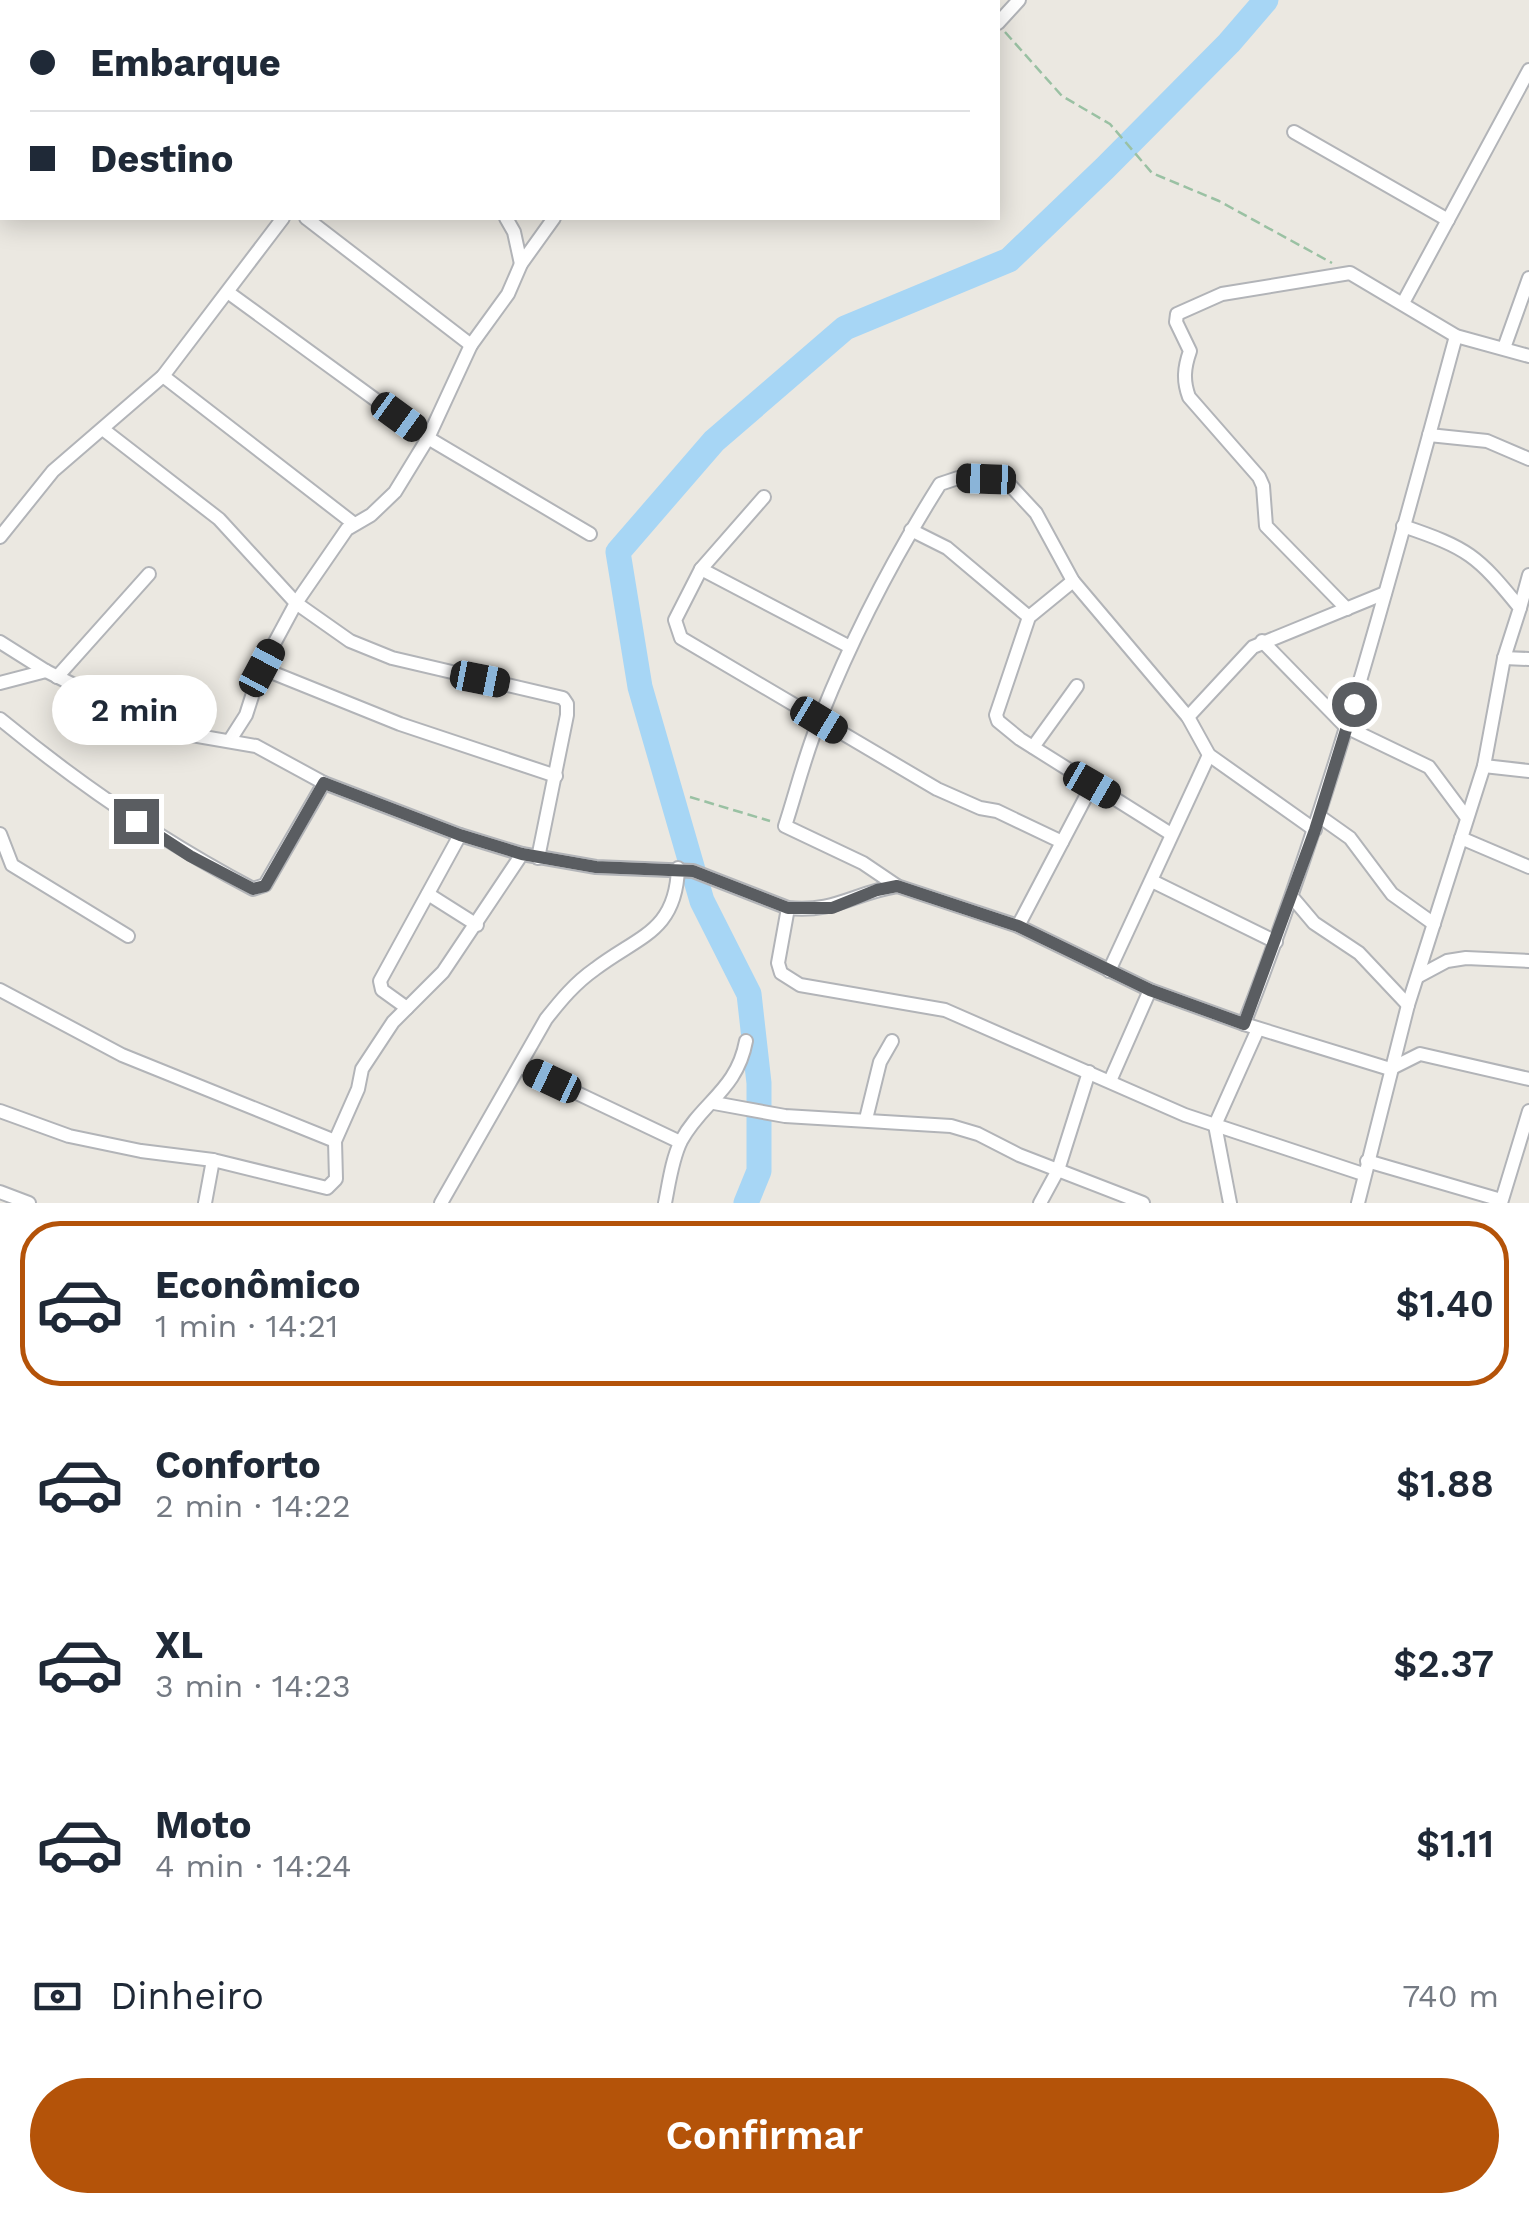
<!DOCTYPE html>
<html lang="pt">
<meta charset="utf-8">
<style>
:root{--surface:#fff;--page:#f6f6f7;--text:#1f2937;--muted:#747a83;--line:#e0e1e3;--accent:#b45309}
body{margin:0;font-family:"Work Sans",sans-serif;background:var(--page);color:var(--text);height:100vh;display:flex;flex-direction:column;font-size:38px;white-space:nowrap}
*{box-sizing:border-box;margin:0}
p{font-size:32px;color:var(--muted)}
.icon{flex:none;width:55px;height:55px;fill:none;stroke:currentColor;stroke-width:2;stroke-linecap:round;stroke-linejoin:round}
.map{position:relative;height:1203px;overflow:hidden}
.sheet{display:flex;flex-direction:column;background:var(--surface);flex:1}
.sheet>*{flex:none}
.hud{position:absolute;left:0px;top:0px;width:1000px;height:220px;box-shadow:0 5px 25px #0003;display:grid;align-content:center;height:220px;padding:0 30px;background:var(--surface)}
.end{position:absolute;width:45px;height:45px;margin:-22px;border:12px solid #5a5d61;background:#fff;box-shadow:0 0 0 5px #fff}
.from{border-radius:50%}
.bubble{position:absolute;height:70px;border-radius:35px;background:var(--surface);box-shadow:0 5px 25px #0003;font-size:32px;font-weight:600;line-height:70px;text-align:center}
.car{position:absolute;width:30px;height:60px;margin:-30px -15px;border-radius:12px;box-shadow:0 0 8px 2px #0007;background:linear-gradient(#222 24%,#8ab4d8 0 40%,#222 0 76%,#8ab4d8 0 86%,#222 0)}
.hud b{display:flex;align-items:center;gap:35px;height:95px;font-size:38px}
.hud b+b{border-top:2px solid var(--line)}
.hud i{width:25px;height:25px;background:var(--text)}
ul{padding:18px 0 0;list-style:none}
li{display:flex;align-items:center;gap:30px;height:165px;margin:0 20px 15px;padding:0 10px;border:5px solid transparent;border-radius:40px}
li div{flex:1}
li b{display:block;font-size:38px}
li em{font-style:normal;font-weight:600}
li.active{border-color:var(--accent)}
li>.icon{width:90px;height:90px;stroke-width:1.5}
.pay{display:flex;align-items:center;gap:25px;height:110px;padding:0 30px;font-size:38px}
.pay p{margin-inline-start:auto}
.action{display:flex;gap:20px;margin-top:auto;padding:20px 30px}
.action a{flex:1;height:115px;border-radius:60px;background:var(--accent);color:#fff;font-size:40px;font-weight:600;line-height:115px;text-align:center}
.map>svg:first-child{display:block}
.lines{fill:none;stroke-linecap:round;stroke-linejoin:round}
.river{stroke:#a7d6f5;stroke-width:25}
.street-casing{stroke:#b2b4b8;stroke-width:16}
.path{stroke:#9ac1a3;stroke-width:2.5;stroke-dasharray:10 5;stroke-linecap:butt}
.street{stroke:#fff;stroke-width:12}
.route{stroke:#5a5d61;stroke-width:12}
</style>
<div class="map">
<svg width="1529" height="1203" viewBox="0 0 1529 1203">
<rect width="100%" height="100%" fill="#ebe8e1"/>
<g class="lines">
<polyline class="river" points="746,1203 759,1171 759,1083 749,994 702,901 640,687 618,552 714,441 845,328 1009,260 1105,168 1229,43 1266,0"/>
<defs>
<g id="street">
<polyline points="283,0 286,2"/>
<polyline points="568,0 570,2"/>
<polyline points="397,2 398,0"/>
<polyline points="753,2 754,0"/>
<polyline points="837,2 838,0"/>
<polyline points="998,23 1019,0"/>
<polyline points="1294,132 1448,220"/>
<polyline points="306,218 471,345"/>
<polyline points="506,218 514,232 521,264"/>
<polyline points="229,293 428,438 590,534"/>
<polyline points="1403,303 1529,70"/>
<polyline points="1504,348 1529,278"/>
<polyline points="163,376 353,523"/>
<polyline points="104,430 219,519 296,603 350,641 392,658 563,698 567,704 567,715 538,858"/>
<polyline points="1429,435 1487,441 1529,459"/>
<polyline points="764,497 701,569 675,620 681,638 937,789 980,808 997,811 1062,842"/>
<polyline points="911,530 947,548 1029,617"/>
<polyline points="0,537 53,471 163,376 283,218"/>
<polyline points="701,569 850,647"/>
<polyline points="1073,581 1029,617 996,715 998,721 1020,739 1171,834"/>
<polyline points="1520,608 1529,575"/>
<path d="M1347,609l-81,-83 -3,-40 -4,-9 -70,-80c-6,-16 -5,-29 1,-46l-14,-29 1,-8 45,-20 128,-21 106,63 73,20"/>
<polyline points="1262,641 1346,727 1429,767 1467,818"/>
<path d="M0,642l46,29 102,51 44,13 64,11 68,37 136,52 62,19 74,13 97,4 95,37c46,5 66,-15 109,-22l121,40 132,64 94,34 146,45 30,-15 109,25"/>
<polyline points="1504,658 1529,659"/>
<polyline points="261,668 400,724 556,776"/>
<polyline points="57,677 149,574"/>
<polyline points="0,683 46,671"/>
<polyline points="1188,717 1253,647 1385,593"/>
<path d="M0,719c79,65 162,122 253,170l12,-4 59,-102"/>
<polyline points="230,740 246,715 261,668 296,603 347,529 371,515 395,492 428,438 471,345 508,294 521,264 554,218"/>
<polyline points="1033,747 1077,686"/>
<polyline points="1484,766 1529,771"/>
<polyline points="1319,816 1350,838 1392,894 1434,924"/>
<polyline points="0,834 12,865 128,936"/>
<polyline points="1461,838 1529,867"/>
<polyline points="1152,881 1276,942"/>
<path d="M897,886l-34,-23 -78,-37c12,-37 21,-75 36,-110 32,-80 73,-159 119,-232l18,-6 28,1 24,6 26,28 37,68 115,136 21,38 106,75"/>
<polyline points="428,894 477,925"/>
<polyline points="1292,897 1314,923 1359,953 1408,1005"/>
<polyline points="788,908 778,963 781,973 800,985 945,1010 1185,1115 1363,1174"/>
<polyline points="1018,926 1092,785"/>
<polyline points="1109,971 1209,755"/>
<polyline points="1419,976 1447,961 1466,958 1529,961"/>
<polyline points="0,990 122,1055 335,1141"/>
<polyline points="407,1008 382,990 380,981 460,835"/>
<path d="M1244,1024c88,-224 149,-456 212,-688"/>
<polyline points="520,1066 680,1142"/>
<polyline points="1110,1081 1150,990"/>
<polyline points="714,1103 785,1116 951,1126 978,1134 1019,1155 1143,1203"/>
<polyline points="0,1111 69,1136 141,1151 213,1160 327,1188 336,1179 335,1141 358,1089 362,1069 393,1022 443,972 522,854"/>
<polyline points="866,1119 880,1062 892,1041"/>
<polyline points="1367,1161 1501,1200"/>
<polyline points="0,1192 29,1203"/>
<polyline points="205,1203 213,1160"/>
<path d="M441,1203l105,-184c15,-19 29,-36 49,-50 43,-33 81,-37 83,-101"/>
<path d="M665,1203c4,-20 7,-44 16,-62 21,-39 56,-51 65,-100"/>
<polyline points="1040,1203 1058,1170 1089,1072"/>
<polyline points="1230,1203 1215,1125 1258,1029"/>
<path d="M1358,1203l50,-198 76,-239 20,-108 16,-50c-43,-53 -52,-60 -117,-82"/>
<polyline points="1501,1203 1529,1111"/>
</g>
</defs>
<use href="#street" class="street-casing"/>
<g class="path">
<polyline points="1005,32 1062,96 1110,124 1152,173 1219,201 1332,263"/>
<polyline points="690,797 770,821"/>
</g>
<use href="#street" class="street"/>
</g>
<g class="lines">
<polyline class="route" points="136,821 190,856 253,889 265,886 324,783 460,835 522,854 596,867 693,871 788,908 832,908 877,890 897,886 1018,926 1150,990 1244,1024 1315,830 1354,704"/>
</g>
</svg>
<i class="end from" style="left:1354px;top:704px"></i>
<i class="end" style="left:136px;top:821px"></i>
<div class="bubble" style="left:52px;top:675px;width:165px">2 min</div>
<i class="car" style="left:399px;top:417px;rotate:126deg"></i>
<i class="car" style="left:986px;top:479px;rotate:272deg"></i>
<i class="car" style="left:262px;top:668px;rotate:28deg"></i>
<i class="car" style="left:480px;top:679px;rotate:101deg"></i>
<i class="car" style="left:819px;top:720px;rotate:121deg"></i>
<i class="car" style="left:1092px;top:785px;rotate:120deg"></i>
<i class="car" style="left:552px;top:1081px;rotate:295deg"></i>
<div class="hud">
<b><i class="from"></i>Embarque</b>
<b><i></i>Destino</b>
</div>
</div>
<section class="sheet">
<ul>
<li class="active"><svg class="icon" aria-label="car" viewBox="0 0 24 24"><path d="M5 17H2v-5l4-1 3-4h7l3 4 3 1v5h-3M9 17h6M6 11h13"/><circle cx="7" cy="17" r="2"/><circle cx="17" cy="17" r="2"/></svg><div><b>Econômico</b><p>1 min · 14:21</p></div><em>$1.40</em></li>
<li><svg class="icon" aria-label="car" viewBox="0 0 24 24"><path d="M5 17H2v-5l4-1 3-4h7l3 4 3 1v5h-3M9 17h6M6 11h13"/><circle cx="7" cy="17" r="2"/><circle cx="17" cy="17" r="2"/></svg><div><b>Conforto</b><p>2 min · 14:22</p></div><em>$1.88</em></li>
<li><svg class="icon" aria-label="car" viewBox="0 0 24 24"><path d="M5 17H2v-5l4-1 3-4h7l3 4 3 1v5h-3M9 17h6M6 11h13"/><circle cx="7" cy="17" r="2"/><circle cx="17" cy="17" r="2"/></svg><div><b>XL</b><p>3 min · 14:23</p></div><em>$2.37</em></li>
<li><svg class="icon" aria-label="car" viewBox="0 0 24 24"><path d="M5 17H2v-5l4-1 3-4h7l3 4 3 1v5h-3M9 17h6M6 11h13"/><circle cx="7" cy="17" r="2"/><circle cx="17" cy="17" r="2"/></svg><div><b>Moto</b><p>4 min · 14:24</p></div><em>$1.11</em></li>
</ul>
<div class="pay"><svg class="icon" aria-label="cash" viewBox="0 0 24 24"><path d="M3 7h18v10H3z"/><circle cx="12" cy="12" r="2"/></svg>Dinheiro<p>740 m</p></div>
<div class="action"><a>Confirmar</a></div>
</section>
